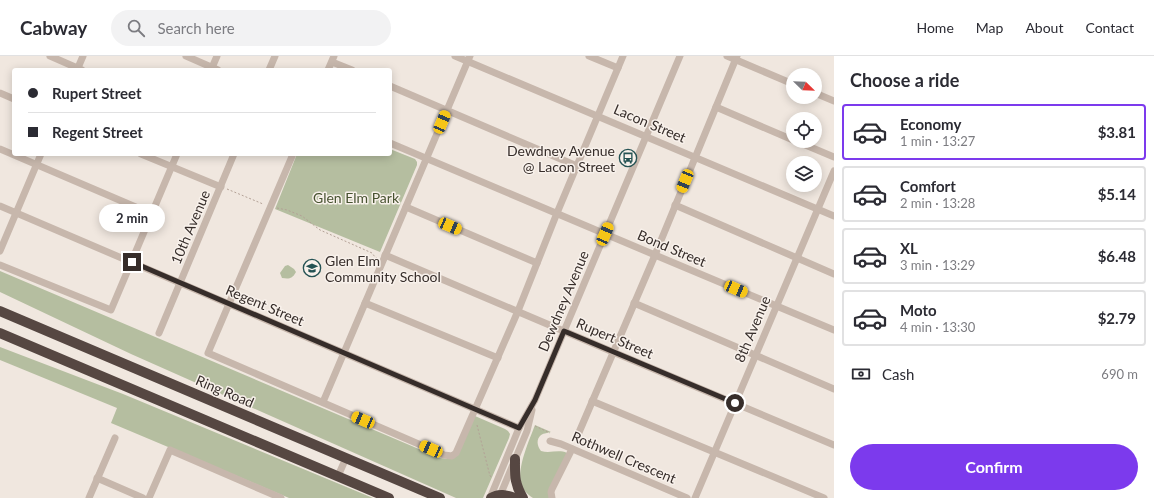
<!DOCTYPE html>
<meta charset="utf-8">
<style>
:root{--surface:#fff;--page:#f2f2f3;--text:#2b2b33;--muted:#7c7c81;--line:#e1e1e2;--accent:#7c3aed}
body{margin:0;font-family:Lato,sans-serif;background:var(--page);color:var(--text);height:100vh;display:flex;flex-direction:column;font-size:15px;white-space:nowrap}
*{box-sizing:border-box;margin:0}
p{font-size:13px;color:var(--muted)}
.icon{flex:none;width:22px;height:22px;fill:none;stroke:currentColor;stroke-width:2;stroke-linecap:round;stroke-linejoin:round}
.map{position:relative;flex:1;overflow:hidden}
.side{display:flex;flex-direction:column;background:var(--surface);width:320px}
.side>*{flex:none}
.top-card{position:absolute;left:12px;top:12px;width:380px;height:88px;border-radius:4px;box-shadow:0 2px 10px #0003;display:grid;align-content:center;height:88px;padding:0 16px;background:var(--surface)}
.needle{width:26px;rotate:113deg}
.tools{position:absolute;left:786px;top:12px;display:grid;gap:8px}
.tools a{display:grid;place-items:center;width:36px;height:36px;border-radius:50%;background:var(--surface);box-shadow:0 2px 10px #0003;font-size:20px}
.end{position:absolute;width:18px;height:18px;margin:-9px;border:5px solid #362d2a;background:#fff;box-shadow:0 0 0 2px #fff}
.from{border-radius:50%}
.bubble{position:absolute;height:28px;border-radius:14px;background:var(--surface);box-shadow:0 2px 10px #0003;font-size:13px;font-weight:700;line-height:28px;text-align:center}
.car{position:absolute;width:12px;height:24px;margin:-12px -6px;border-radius:5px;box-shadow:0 0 3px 1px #0007;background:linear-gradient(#f5c518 24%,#345 0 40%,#f5c518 0 76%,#345 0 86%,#f5c518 0)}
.top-card b{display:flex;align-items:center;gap:14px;height:38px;font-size:15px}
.top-card b+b{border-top:1px solid var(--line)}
.top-card i{width:10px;height:10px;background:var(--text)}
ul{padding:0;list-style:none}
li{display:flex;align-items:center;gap:12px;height:56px;margin:0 8px 6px;padding:0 8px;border:2px solid var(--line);border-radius:4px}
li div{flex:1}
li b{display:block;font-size:15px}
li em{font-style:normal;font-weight:700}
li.selected{border-color:var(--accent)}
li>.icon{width:36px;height:36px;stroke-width:1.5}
h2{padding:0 16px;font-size:18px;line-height:48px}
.pay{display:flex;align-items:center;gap:10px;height:44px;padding:0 16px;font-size:15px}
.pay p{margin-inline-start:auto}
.action{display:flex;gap:8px;margin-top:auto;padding:8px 16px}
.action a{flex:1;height:46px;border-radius:24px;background:var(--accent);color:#fff;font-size:16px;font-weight:700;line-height:46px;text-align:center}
header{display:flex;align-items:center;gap:24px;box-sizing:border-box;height:56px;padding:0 20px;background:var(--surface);border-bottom:1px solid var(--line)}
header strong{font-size:19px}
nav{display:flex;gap:22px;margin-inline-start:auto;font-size:14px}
.search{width:280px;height:36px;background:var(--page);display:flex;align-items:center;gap:10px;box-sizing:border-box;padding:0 14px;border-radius:22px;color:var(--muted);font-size:15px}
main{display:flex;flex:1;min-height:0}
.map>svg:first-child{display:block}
.green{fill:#b5bea0}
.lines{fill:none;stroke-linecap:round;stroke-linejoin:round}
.path{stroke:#b3a196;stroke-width:1;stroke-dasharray:2 2;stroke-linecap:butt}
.minor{stroke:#c7b7ac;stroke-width:7}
.highway{stroke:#564742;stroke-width:10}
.route{stroke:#362d2a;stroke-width:5}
.labels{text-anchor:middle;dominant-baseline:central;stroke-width:3;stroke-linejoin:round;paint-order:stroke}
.street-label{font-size:14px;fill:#362d2a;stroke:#f8f1eb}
.poi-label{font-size:14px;fill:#362d2a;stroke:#f8f1eb;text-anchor:end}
.park-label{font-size:14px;fill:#475230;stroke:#f8f1eb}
</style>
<header>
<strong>Cabway</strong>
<div class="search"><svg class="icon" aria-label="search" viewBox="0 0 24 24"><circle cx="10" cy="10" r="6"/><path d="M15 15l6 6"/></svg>Search here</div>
<nav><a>Home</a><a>Map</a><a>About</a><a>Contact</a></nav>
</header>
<main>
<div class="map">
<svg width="834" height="442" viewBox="0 0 834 442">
<rect width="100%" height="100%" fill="#f0e7df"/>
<g class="green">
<polygon points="390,93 415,103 417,106 417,109 380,196 275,153 297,98 390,98"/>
<path d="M288,209l6,4 2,3c-4,7 -7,7 -14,6l-2,-5 5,-7z"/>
<polygon points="0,215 440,402 450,403 475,360 505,373 508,375 510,378 509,382 483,442 456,442 131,298 0,236"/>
<polygon points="0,291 123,338 373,442 289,442 111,367 117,352 0,304"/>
<path d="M535,369l16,7c-3,1 -7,1 -10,3 -5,4 -4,11 0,16 9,3 17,-2 26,2l-17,45h-17c-5,-3 -11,-9 -12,-14 -4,-17 8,-43 14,-59z"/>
</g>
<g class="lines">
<g class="path">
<polyline points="227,133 263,148"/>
<polyline points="277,152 287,154 302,160 320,174 372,197 375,201 377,202"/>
<polyline points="477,369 490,420 492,421"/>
<polyline points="535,370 550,377"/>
</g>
<g class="minor">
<polyline points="50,0 82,14"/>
<polyline points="186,0 218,14"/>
<polyline points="455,0 834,160"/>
<polyline points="589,0 618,12"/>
<polyline points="727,0 793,28"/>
<polyline points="332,6 352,14"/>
<polyline points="77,14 83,0"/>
<polyline points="211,14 217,0"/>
<polyline points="269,14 275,0"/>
<polyline points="328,14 334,0"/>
<polyline points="390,30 577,110"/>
<polyline points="0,37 14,43"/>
<polyline points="815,37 834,45"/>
<polyline points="716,51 793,84"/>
<polyline points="796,85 834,101"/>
<polyline points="390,87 655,199 834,274"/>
<polyline points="0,93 152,158"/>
<polyline points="141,98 221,131"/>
<polyline points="293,98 208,297 444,399 452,400 456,397 518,255 557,157 623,0"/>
<polyline points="675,149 834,218"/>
<polyline points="0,150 519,372"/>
<polyline points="406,151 537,207"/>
<polyline points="0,195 41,98"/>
<polyline points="385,199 613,296 834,389"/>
<polyline points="0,209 111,254 177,98"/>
<polyline points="365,247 498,302"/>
<polyline points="634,247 834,333"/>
<polyline points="159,277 234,98"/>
<polyline points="592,345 824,442"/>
<polyline points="323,346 470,0"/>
<polyline points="577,381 655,199 737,0"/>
<polyline points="550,385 561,388 687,442"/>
<polyline points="338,420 346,402"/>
<polyline points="97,422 143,442"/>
<polyline points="89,442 115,382"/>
<polyline points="149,442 170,394 281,442"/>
<polyline points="490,442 519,372 535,344 680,0"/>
<polyline points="499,442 527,375 532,354"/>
<polyline points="552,442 551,436 552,433 572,393"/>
<polyline points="695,442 834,115"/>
</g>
<g class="highway">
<polyline points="0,255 440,442"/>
<polyline points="0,277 389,442"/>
<path d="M515,403c0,16 -1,24 8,39"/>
<path d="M491,442c8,-5 15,-3 24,0"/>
</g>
</g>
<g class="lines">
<polyline class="route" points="132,206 519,372 535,344 564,275 735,347"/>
</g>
<defs>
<symbol id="bus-ring" viewBox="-11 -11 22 22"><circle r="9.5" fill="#f8f1eb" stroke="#245253" stroke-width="1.5"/><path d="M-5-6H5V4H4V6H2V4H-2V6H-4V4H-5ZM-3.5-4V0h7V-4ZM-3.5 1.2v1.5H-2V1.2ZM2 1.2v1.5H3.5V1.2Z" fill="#245253"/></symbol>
<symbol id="school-ring" viewBox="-11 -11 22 22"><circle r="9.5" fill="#f8f1eb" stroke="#245253" stroke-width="1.5"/><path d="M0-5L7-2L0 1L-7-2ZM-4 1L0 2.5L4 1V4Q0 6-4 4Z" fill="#245253"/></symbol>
</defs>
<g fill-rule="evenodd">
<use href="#bus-ring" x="618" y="92" width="20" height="20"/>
<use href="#school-ring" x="302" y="202" width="20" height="20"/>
</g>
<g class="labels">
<g class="street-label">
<text transform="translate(650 67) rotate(23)">Lacon Street</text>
<text transform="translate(190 171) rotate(-67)">10th Avenue</text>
<text transform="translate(672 192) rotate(23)">Bond Street</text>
<text transform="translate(563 245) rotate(-67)">Dewdney Avenue</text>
<text transform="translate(265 249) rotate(23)">Regent Street</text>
<text transform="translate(752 273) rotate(-67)">8th Avenue</text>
<text transform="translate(615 282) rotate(23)">Rupert Street</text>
<text transform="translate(225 335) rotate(23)">Ring Road</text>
<text transform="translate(624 401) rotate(23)">Rothwell Crescent</text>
</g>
<g class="poi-label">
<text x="615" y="94">Dewdney Avenue<tspan x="615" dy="16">@ Lacon Street</tspan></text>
<text x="325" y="204" text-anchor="start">Glen Elm<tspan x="325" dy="16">Community School</tspan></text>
</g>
<g class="park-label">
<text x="356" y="141">Glen Elm Park</text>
</g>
</g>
</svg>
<div class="tools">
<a><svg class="needle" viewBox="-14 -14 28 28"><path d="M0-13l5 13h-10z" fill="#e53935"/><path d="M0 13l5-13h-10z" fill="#7c7c81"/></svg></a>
<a><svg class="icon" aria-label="locate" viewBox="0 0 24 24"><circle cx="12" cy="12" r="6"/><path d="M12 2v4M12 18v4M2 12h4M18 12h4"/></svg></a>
<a><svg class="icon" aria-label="layers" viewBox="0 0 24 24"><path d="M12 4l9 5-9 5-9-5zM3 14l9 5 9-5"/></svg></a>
</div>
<i class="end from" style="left:735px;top:347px"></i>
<i class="end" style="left:132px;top:206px"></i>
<div class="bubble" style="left:99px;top:148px;width:66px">2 min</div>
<i class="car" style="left:442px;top:66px;rotate:23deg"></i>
<i class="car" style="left:685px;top:125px;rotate:202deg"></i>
<i class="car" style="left:450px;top:170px;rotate:113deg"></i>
<i class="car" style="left:605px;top:178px;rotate:23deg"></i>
<i class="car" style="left:736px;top:233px;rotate:113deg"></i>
<i class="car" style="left:363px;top:364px;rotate:293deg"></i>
<i class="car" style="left:431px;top:393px;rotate:294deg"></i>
<div class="top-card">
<b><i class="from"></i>Rupert Street</b>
<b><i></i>Regent Street</b>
</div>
</div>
<section class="side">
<h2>Choose a ride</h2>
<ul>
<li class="selected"><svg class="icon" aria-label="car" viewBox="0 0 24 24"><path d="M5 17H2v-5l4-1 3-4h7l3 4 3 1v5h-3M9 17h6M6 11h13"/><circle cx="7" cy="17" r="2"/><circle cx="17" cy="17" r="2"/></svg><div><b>Economy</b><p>1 min · 13:27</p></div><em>$3.81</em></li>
<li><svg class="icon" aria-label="car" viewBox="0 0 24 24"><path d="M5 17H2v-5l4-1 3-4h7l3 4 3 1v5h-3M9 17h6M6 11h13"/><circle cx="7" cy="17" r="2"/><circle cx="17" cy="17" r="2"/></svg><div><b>Comfort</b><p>2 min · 13:28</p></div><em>$5.14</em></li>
<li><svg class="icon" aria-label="car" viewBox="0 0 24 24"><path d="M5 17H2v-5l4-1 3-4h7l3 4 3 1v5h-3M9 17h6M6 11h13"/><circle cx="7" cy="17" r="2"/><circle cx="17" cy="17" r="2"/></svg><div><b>XL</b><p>3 min · 13:29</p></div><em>$6.48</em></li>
<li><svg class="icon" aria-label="car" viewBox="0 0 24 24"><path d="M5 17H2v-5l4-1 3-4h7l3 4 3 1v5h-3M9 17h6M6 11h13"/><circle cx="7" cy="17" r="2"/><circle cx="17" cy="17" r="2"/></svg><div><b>Moto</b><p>4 min · 13:30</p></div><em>$2.79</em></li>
</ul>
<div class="pay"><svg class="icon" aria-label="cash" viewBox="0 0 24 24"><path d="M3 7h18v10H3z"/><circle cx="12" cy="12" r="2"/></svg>Cash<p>690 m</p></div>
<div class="action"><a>Confirm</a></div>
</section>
</main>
